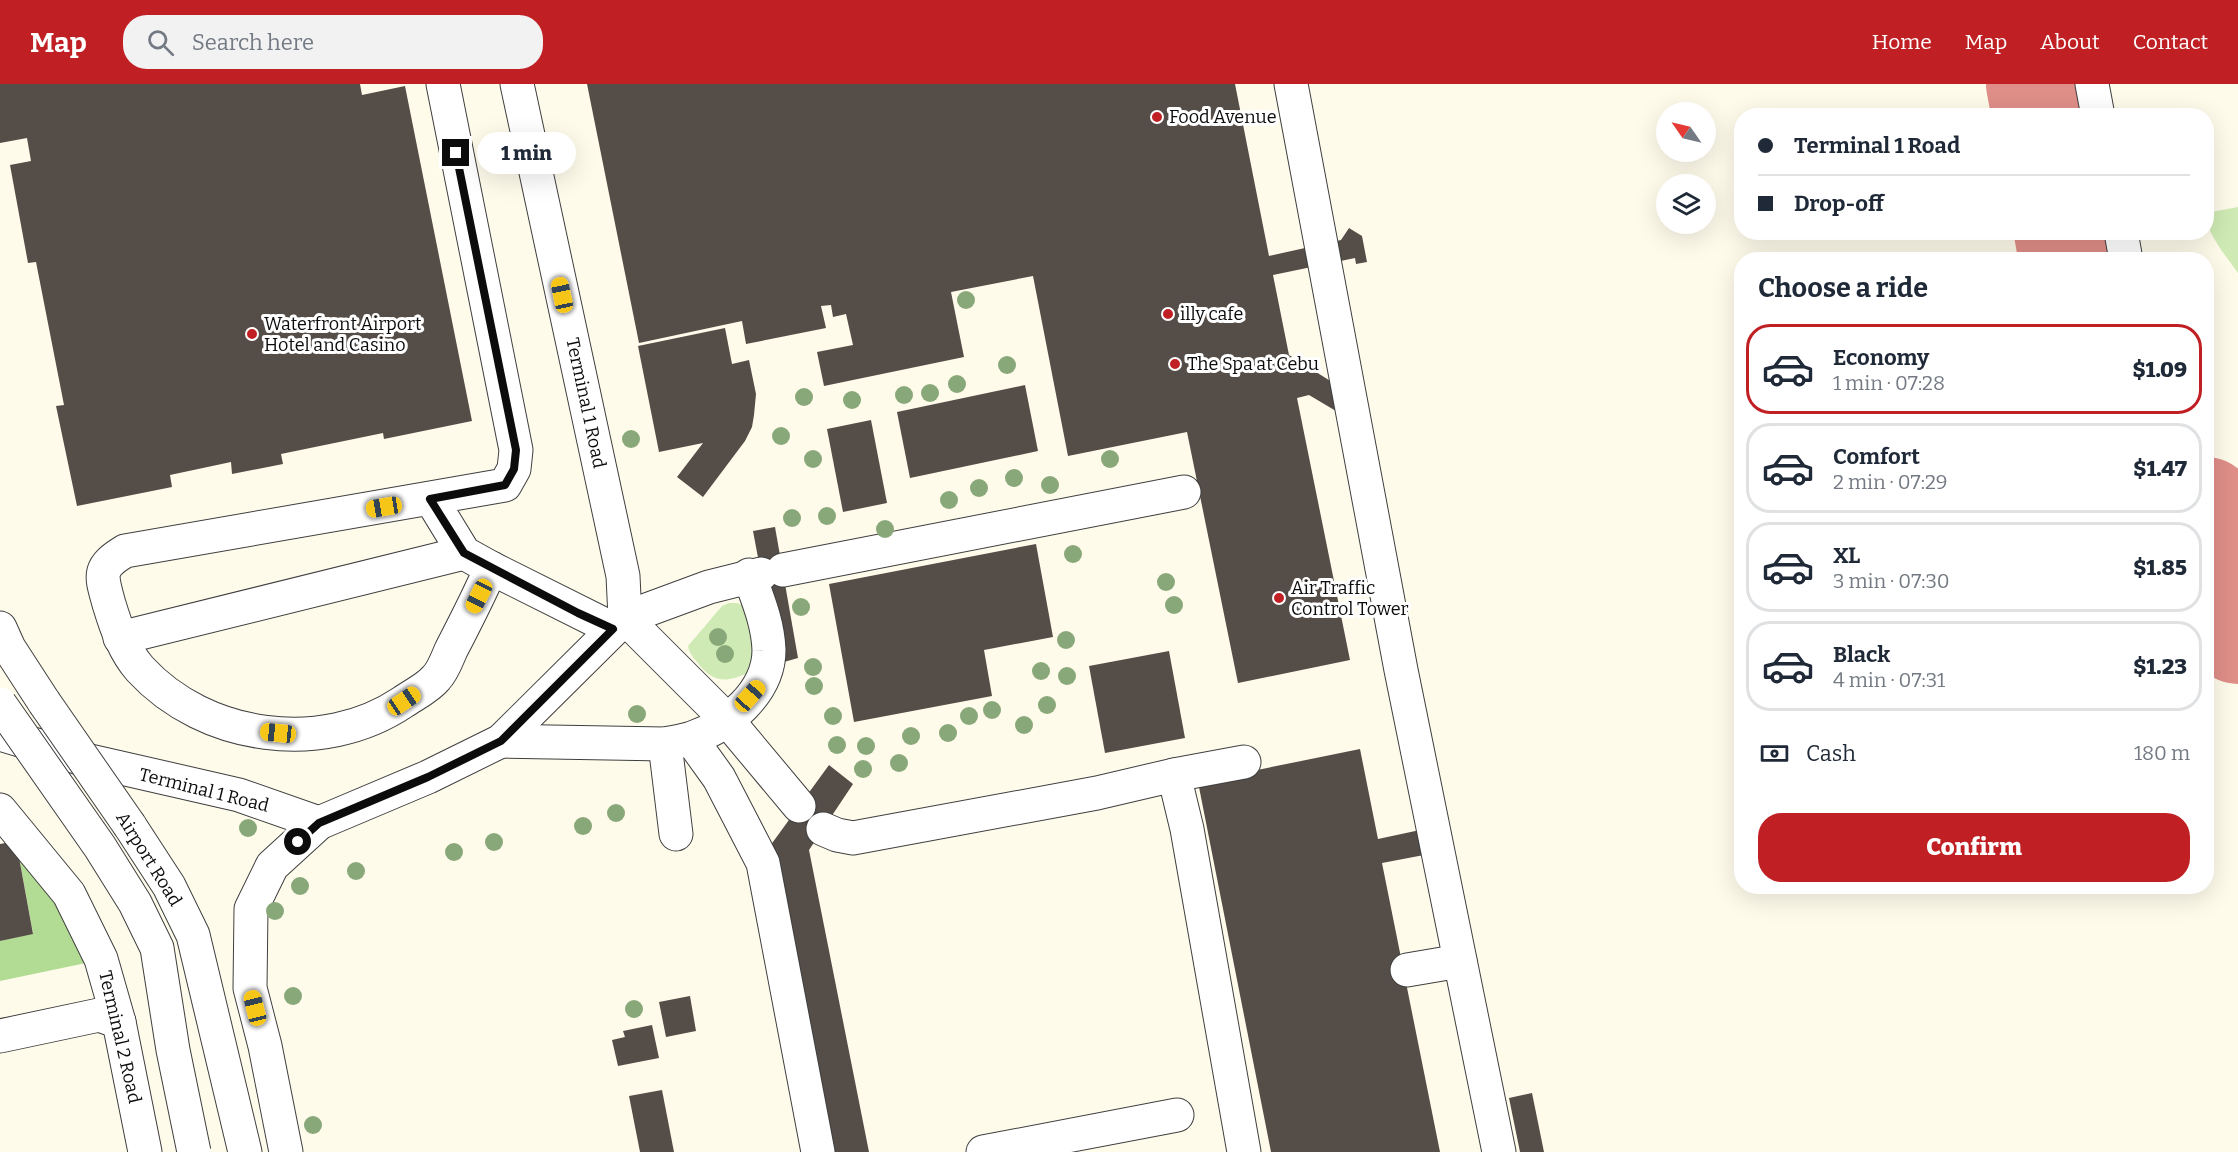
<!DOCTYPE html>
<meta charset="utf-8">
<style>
:root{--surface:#fff;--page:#f2f2f3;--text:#1f2937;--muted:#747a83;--line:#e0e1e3;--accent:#c02024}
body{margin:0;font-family:Bitter,serif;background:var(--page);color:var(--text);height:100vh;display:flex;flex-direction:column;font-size:22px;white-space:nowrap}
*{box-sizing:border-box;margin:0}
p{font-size:20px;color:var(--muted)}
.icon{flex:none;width:33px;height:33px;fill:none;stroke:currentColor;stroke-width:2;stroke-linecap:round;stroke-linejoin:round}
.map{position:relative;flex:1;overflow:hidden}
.side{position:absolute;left:1734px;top:168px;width:480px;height:642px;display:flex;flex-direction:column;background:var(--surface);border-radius:24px;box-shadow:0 6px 24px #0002}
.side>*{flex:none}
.hud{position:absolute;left:1734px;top:24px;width:480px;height:132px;border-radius:24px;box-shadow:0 6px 24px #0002;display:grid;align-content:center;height:132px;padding:0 24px;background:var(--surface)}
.needle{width:39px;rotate:304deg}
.tools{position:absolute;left:1656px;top:18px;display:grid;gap:12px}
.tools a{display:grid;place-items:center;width:60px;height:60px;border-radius:50%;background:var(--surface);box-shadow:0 6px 24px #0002;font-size:30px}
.end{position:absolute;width:27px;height:27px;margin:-14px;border:8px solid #0c0c0c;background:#fff;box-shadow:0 0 0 3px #fff}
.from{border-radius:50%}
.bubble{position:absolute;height:42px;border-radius:21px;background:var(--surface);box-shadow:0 6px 24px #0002;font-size:20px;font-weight:800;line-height:42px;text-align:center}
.car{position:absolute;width:18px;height:36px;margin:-18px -9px;border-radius:8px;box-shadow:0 0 4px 2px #0007;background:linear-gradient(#f5c518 24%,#345 0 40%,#f5c518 0 76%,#345 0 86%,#f5c518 0)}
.hud b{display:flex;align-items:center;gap:21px;height:57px;font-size:22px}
.hud b+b{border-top:2px solid var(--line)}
.hud i{width:15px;height:15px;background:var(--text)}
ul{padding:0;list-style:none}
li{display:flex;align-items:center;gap:18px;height:90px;margin:0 12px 9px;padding:0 12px;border:3px solid var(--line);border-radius:24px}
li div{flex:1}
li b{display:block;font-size:22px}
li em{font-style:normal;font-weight:800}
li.current{border-color:var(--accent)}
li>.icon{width:54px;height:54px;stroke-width:1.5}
h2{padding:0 24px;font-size:27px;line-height:72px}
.pay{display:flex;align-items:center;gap:15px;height:66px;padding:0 24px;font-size:22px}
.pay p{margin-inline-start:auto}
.primary-button{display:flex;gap:12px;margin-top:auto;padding:12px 24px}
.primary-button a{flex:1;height:69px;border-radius:24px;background:var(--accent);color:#fff;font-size:24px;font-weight:800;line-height:69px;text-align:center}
header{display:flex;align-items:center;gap:36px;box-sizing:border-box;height:84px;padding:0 30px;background:var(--accent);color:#fff}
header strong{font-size:28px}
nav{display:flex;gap:33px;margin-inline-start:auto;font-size:21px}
.search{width:420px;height:54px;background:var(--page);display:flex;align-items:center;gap:15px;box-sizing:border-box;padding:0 21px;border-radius:24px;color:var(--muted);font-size:22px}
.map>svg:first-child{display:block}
.green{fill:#cfeab4}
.forest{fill:#b2db93}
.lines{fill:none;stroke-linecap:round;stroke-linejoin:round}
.taxiway{stroke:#e08e88;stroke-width:100}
.building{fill:#554d48}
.minor-casing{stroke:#3f3f3f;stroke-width:35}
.minor{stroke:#fff;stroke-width:33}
.minor-bridge-casing{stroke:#3f3f3f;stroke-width:35;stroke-linecap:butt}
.minor-bridge{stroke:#fff;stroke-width:33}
.tree{fill:#89a879}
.route{stroke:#0c0c0c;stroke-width:8}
.poi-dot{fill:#c02024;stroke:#fff;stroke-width:2}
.labels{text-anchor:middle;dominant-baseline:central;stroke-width:6;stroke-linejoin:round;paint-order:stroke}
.poi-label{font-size:18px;fill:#0c0c0c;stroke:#fff;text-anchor:start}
.street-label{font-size:18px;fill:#0c0c0c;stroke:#fff}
</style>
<header>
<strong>Map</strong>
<div class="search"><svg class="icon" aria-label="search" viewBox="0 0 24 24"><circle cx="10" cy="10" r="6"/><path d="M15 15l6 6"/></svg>Search here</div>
<nav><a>Home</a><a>Map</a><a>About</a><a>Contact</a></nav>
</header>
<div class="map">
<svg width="2238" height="1068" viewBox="0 0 2238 1068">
<rect width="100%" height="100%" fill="#fffbeb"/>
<g class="green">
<path d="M2238,123v66c-11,-16 -32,-39 -32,-60z"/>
<path d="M729,519h8l9,4 11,46 -9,20c-23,10 -35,10 -51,-11 -4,-5 -8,-9 -9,-16l34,-40z"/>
</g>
<polygon class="forest" points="27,756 86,879 0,897 0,857 33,849 16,757"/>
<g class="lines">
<g class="taxiway">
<polyline points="2036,0 2042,32"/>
<polyline points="2064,148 2069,176"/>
<polyline points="2206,423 2223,467 2238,550"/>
</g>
</g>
<g class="building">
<polygon points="0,0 360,0 362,11 405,2 472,337 384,355 383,349 281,370 283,380 232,390 231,378 170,391 172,403 77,422 56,322 64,321 36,178 28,179 10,81 31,77 27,54 0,59"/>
<polygon points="587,0 1235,0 1269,172 1341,156 1349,144 1362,152 1367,178 1356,180 1355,174 1273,191 1289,271 1367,320 1424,771 1382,779 1440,1068 1271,1068 1198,698 1360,665 1378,755 1420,746 1341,330 1309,311 1297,314 1350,576 1238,599 1187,348 1068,372 1033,192 951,208 964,273 824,302 817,268 853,261 846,230 833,233 831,221 821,222 826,244 746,260 742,237 639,259"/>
<polygon points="725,244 732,280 749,276 756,310 754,331 752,343 745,357 703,413 677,393 703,359 659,368 638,262"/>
<polygon points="1025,301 1038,367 910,394 897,328"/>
<polygon points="871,336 887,419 843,428 827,345"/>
<polygon points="775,443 798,574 784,578 767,521 753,447"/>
<polygon points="1036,460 1053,553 984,566 992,612 854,638 829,500"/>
<polygon points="1169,567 1185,654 1105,669 1089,582"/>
<polygon points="829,681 853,700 809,766 869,1068 831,1068 770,762"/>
<polygon points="16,757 33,850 0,857 0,760"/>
<polygon points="690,912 696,947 666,953 659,918"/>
<polygon points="652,941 659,974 618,982 612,956 625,953 623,947"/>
<polygon points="662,1006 674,1068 640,1068 629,1012"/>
<polygon points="1532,1009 1544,1068 1520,1068 1509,1014"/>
</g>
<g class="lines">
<defs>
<g id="minor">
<polyline points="517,0 623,492 625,534"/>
<polyline points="1291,0 1401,586 1499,1068"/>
<polyline points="2092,0 2098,32"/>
<polyline points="2121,148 2126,176"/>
<path d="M431,415l33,54 27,15c-12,28 -26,55 -40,82 -4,9 -8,21 -15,28 -8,10 -23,17 -33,24 -80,54 -198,38 -263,-33 -16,-18 -24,-42 -31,-65 -8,-29 -12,-36 16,-53l380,-66 9,-16 2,-19 -73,-366"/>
<polyline points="491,484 613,545"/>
<polyline points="783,486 1184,408"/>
<polyline points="625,534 728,637 799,722"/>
<polyline points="0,544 9,564 44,618"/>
<polyline points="120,554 464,469"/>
<polyline points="0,650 86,676 239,711 319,739"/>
<polyline points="691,655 719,694 763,779 818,1068"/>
<path d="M501,657l164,3c9,-2 19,-3 27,-6 36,-12 77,-46 77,-88 -1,-27 -11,-50 -20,-75"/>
<polyline points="665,660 676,750"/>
<polyline points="1174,691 1244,678"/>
<polyline points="0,726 69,810 101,875 119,938 145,1068"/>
<polyline points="130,742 169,802 193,851 245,1068"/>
<polyline points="823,745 837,751 853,754 1097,709 1174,691 1187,745 1244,1068"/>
<polyline points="1407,886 1460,877"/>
<polyline points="0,952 99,931 119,938"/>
<polyline points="286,1068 265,962 250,904 251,825 272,782 319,739 428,693 501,657 625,534 709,503 761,490"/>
<polyline points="983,1068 1177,1031"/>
</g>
</defs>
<use href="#minor" class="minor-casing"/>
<use href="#minor" class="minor"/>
<defs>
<g id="minor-bridge">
<polyline points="44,618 130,742"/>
<polyline points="0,620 100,763 135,819 157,864 173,966 194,1068"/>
</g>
</defs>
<use href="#minor-bridge" class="minor-bridge-casing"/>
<use href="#minor-bridge" class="minor-bridge"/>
</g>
<g class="tree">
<circle cx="966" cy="216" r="9"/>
<circle cx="1007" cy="281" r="9"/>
<circle cx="957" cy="300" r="9"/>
<circle cx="930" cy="309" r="9"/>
<circle cx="904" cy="311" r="9"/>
<circle cx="804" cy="313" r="9"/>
<circle cx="852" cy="316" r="9"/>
<circle cx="781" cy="352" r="9"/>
<circle cx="631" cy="355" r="9"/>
<circle cx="813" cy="375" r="9"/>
<circle cx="1110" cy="375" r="9"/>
<circle cx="1014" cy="394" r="9"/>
<circle cx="1050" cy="401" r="9"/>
<circle cx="979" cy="404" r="9"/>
<circle cx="949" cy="416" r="9"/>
<circle cx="827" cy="432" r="9"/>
<circle cx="792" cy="434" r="9"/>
<circle cx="885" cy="445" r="9"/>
<circle cx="1073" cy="470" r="9"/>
<circle cx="1166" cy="498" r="9"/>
<circle cx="1174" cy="521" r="9"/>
<circle cx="801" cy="523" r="9"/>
<circle cx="718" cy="553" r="9"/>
<circle cx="1066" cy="556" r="9"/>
<circle cx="725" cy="570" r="9"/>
<circle cx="813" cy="583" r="9"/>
<circle cx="1041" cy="587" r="9"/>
<circle cx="1067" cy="592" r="9"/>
<circle cx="814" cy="602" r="9"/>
<circle cx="1047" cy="621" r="9"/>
<circle cx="992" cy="626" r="9"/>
<circle cx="637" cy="630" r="9"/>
<circle cx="833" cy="632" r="9"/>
<circle cx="969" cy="632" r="9"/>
<circle cx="1024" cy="641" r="9"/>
<circle cx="948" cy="649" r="9"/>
<circle cx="911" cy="652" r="9"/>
<circle cx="837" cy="661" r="9"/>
<circle cx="866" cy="662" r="9"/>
<circle cx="899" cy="679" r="9"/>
<circle cx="863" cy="685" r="9"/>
<circle cx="616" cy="729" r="9"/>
<circle cx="583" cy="742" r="9"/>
<circle cx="248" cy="744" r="9"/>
<circle cx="494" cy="758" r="9"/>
<circle cx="454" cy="768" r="9"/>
<circle cx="356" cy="787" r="9"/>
<circle cx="300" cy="802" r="9"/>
<circle cx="275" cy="827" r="9"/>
<circle cx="293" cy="912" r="9"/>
<circle cx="634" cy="925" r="9"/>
<circle cx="313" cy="1041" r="9"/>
</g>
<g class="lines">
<polyline class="route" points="298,758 319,739 428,693 501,657 613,545 578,529 464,469 430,415 505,401 514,385 516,366 456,69"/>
</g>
<g class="poi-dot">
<circle cx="1157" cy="33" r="6"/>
<circle cx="1168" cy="230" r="6"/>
<circle cx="252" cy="250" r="6"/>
<circle cx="1175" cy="280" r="6"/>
<circle cx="1279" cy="514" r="6"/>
</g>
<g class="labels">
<g class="poi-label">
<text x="1169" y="33">Food Avenue</text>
<text x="1180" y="230">illy cafe</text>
<text x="264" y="240">Waterfront Airport<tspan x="264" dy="21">Hotel and Casino</tspan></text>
<text x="1187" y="280">The Spa at Cebu</text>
<text x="1291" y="504">Air Traffic<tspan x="1291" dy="21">Control Tower</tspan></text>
</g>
<g class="street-label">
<text transform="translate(586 319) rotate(78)">Terminal 1 Road</text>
<text transform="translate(204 706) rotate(14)">Terminal 1 Road</text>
<text transform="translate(149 775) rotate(58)">Airport Road</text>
<text transform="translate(120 953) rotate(77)">Terminal 2 Road</text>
</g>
</g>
</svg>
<div class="tools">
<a><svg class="needle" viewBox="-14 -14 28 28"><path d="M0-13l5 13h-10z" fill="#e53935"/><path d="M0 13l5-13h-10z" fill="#747a83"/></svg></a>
<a><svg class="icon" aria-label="layers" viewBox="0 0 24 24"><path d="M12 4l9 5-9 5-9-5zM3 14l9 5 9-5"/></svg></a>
</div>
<i class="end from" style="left:298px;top:758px"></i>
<i class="end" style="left:456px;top:69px"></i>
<div class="bubble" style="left:477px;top:48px;width:99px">1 min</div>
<i class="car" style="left:562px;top:211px;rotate:348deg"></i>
<i class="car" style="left:384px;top:423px;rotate:261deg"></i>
<i class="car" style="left:479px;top:512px;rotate:207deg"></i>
<i class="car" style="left:750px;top:612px;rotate:42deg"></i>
<i class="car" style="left:404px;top:617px;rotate:56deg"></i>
<i class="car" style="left:278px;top:649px;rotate:276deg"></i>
<i class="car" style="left:255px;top:924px;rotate:346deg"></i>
<div class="hud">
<b><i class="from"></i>Terminal 1 Road</b>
<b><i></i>Drop-off</b>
</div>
<section class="side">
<h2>Choose a ride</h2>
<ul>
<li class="current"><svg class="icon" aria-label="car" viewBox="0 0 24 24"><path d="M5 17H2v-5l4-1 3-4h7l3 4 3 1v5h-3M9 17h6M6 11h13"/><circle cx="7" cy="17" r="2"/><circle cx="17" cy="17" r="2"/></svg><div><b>Economy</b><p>1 min · 07:28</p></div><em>$1.09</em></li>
<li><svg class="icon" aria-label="car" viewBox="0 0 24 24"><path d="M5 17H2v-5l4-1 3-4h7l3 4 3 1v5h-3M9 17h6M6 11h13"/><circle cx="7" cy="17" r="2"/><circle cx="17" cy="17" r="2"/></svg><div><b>Comfort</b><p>2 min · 07:29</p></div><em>$1.47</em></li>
<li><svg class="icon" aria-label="car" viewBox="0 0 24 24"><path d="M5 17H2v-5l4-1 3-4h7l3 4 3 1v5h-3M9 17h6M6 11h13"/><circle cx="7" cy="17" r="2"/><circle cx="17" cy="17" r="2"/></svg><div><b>XL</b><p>3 min · 07:30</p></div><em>$1.85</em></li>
<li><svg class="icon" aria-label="car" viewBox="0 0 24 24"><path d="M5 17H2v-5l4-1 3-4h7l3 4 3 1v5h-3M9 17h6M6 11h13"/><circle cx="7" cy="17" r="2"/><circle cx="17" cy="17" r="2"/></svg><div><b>Black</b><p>4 min · 07:31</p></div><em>$1.23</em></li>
</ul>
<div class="pay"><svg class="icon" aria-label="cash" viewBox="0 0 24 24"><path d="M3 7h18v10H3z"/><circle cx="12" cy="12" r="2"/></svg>Cash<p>180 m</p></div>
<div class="primary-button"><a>Confirm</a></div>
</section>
</div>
